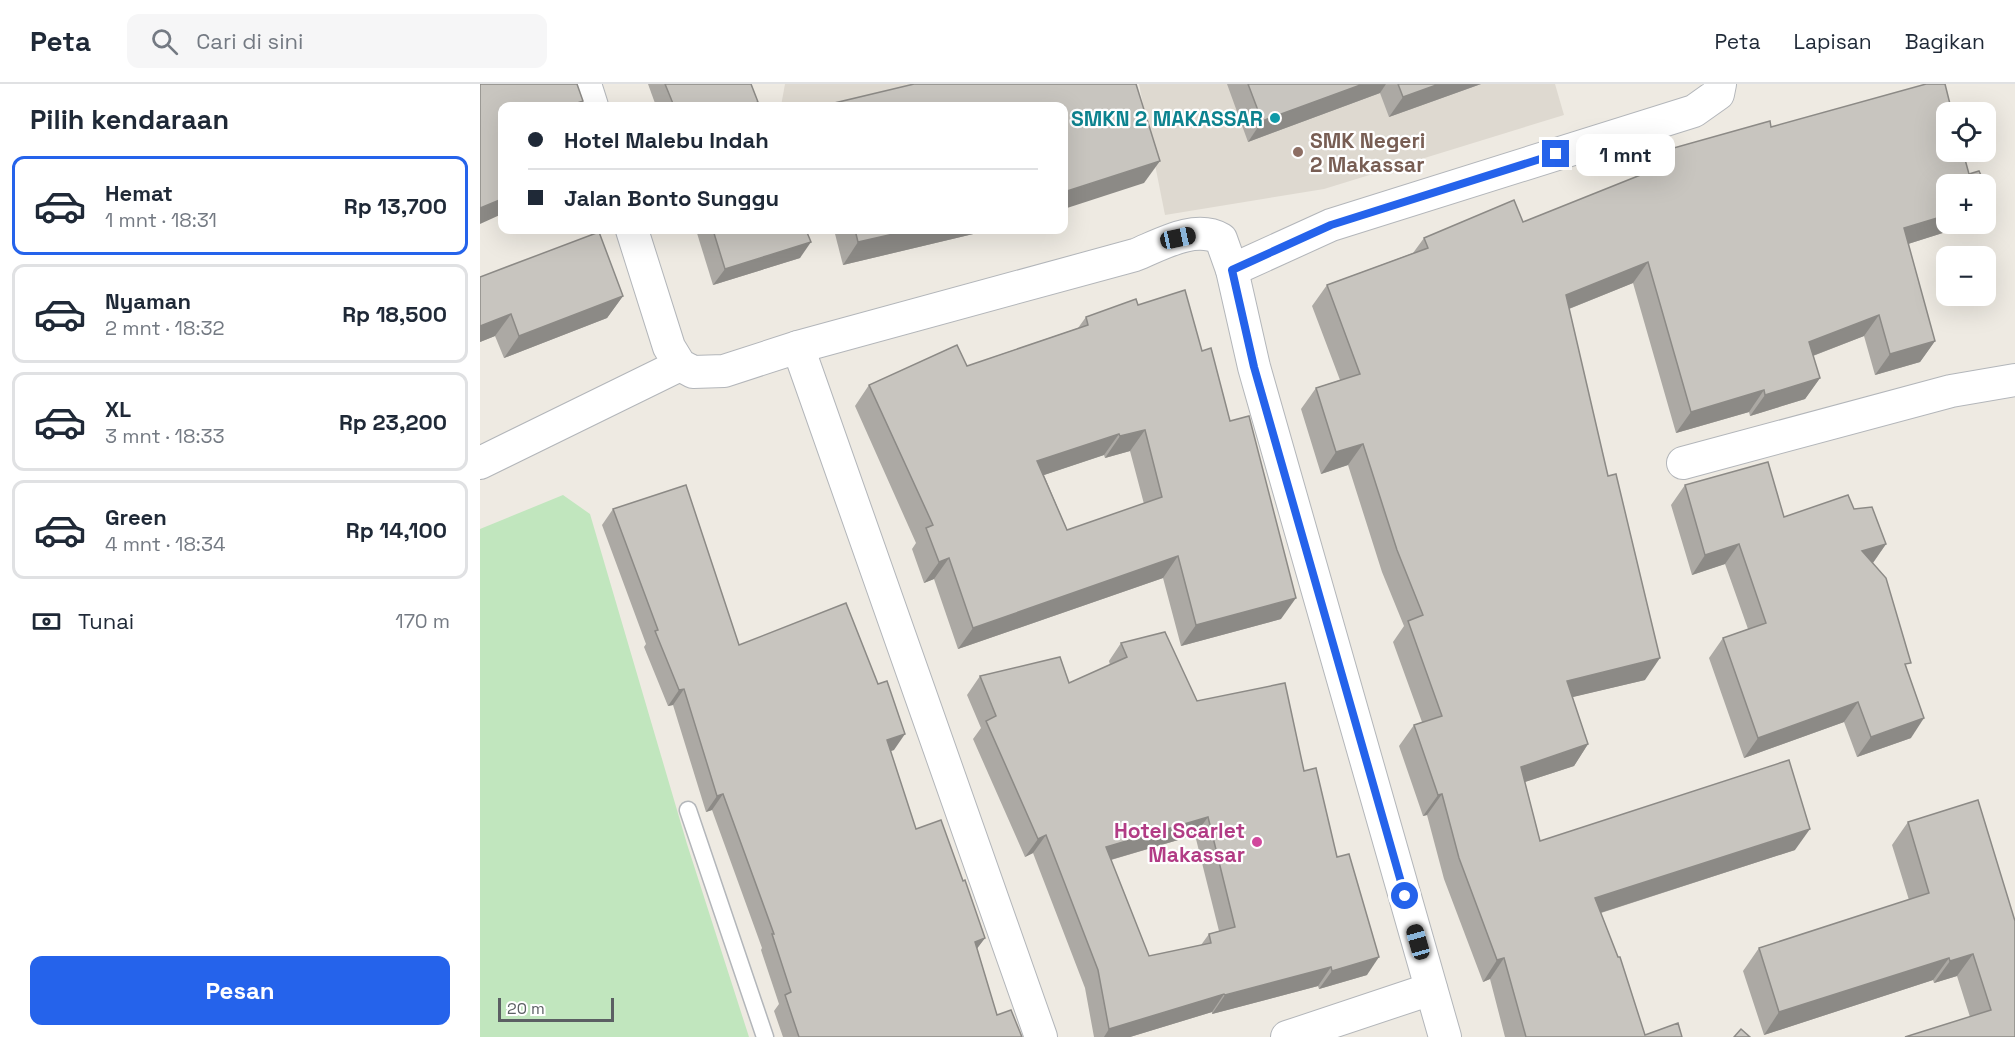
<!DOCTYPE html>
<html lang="id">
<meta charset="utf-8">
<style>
:root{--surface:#fff;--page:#f6f6f7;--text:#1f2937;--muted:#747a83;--line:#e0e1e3;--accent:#2563eb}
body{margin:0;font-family:"Space Grotesk",sans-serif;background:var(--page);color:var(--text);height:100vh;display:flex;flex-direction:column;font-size:22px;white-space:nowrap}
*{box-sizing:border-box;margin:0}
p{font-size:20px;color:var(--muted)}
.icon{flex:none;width:33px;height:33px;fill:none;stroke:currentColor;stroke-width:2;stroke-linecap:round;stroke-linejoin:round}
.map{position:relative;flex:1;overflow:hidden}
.panel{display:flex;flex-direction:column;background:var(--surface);width:480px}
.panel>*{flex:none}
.top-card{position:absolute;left:18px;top:18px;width:570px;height:132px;border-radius:12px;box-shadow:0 6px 24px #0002;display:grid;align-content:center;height:132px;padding:0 30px;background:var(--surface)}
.buttons{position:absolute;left:1456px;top:18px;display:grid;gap:12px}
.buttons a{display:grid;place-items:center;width:60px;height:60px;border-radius:12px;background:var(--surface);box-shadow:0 6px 24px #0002;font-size:30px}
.scale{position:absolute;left:18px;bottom:15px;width:116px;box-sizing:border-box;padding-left:6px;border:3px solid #5b5f63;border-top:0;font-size:16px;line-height:21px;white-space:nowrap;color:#5b5f63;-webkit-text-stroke:4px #fff;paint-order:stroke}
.end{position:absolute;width:27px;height:27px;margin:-14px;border:8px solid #2563eb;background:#fff;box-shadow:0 0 0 3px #fff}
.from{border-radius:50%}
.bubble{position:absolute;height:42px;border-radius:12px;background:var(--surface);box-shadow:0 6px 24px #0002;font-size:20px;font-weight:600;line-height:42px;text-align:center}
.car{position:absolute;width:18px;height:36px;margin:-18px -9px;border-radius:8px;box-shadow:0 0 4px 2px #0007;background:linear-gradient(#222 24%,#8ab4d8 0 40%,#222 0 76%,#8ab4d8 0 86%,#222 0)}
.top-card b{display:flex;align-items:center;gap:21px;height:57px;font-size:22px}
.top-card b+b{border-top:2px solid var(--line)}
.top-card i{width:15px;height:15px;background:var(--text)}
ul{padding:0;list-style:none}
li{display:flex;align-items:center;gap:18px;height:99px;margin:0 12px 9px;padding:0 18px;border:3px solid var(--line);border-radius:12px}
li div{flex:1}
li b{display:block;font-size:22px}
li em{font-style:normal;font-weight:600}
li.on{border-color:var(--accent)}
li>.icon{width:54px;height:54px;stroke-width:1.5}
h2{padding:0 30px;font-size:27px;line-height:72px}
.pay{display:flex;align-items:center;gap:15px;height:66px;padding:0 30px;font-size:22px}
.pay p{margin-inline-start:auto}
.button{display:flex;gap:12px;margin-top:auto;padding:12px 30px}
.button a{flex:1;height:69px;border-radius:12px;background:var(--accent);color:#fff;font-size:24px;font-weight:600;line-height:69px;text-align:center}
header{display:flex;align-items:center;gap:36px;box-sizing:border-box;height:84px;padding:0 30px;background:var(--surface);border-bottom:2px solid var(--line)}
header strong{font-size:28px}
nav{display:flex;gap:33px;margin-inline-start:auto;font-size:21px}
.search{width:420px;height:54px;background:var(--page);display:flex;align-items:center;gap:15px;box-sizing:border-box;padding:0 21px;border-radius:12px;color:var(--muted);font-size:22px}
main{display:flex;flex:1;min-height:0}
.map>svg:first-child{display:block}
.education{fill:#ded9d0}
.green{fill:#c1e6be}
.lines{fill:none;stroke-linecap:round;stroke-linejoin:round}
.lane-casing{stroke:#b3b6ba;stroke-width:19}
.street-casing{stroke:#b3b6ba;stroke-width:34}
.lane{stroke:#fff;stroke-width:16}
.street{stroke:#fff;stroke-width:32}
.wall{fill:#aca9a4;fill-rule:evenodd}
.shaded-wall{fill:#8c8a86}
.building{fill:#c8c5bf;stroke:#8c8a86;stroke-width:1.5;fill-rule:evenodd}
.route{stroke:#2563eb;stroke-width:8}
.culture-dot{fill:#0f9aa8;stroke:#fff;stroke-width:2}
.education-dot{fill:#8d6e63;stroke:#fff;stroke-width:2}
.hotel-dot{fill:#d1479c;stroke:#fff;stroke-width:2}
.labels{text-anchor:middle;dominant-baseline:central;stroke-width:4.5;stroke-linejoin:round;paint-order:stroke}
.culture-label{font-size:21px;font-weight:bold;fill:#0d838f;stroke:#fff;text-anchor:end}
.education-label{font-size:21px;font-weight:bold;fill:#785e54;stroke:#fff;text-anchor:start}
.hotel-label{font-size:21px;font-weight:bold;fill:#b23c85;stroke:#fff;text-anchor:end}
</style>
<header>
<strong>Peta</strong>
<div class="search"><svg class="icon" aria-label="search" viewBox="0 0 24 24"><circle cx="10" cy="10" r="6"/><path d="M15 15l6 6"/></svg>Cari di sini</div>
<nav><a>Peta</a><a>Lapisan</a><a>Bagikan</a></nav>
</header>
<main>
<section class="panel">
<h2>Pilih kendaraan</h2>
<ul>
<li class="on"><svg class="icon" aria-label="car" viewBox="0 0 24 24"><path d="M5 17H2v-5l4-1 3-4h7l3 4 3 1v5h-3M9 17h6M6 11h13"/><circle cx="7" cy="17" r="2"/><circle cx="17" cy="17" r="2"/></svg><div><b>Hemat</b><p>1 mnt · 18:31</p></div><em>Rp 13,700</em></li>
<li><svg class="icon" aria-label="car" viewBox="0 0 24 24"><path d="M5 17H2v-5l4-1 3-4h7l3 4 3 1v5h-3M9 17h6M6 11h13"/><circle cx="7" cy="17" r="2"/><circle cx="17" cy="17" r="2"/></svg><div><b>Nyaman</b><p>2 mnt · 18:32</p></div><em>Rp 18,500</em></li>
<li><svg class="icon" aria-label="car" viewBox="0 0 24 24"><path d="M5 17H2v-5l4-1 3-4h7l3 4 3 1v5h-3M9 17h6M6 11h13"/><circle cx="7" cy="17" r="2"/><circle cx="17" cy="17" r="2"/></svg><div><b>XL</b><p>3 mnt · 18:33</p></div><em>Rp 23,200</em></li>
<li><svg class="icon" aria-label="car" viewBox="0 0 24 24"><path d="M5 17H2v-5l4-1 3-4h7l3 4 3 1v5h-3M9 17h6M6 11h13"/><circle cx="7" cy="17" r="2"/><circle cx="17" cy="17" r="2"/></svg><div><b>Green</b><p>4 mnt · 18:34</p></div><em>Rp 14,100</em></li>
</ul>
<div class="pay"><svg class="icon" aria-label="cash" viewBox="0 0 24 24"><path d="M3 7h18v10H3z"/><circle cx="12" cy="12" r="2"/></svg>Tunai<p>170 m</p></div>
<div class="button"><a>Pesan</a></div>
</section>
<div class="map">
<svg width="1535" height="953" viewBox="0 0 1535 953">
<rect width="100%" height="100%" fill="#eeeae2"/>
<g class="education">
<polygon points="305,0 447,0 383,22 301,22"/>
<polygon points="659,0 1075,0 1084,31 844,105 685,131"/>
</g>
<polygon class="green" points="83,411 110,430 207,760 269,953 0,953 0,445"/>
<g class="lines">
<defs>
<polyline id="lane" points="208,726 285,953"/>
<g id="street">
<polyline points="105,0 112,22"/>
<polyline points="152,146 189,263 200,281 213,288 244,287 318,263 561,953"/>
<polyline points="752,186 851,141 1214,27 1238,10 1240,0"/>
<path d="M318,263l337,-92c25,-10 60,-31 86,-16l11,31 22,97 191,670"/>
<polyline points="0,379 200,281"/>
<polyline points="1203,379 1471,307 1535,296"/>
<polyline points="807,953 951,905"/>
</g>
</defs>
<use href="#lane" class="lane-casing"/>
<use href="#street" class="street-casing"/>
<use href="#lane" class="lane"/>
<use href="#street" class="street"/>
</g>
<g class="wall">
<polygon points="168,0 271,0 278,18 275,22 176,22"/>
<polygon points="747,0 1001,0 909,33 900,9 768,58"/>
<polygon points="1291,43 1467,140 1491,140 1428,160 1455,257 1440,278 1395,291 1384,252 1333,272 1340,294 1325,315 1270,332 1269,328 1196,349 1153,199 1089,225 1165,596 1092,613 1108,660 1094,682 1045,698 1060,757 1315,766 1121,829 1165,951 1202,953 1025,953 1010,895 1003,898 964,795 947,731 943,732 919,662 934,641 942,638 913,558 924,542 902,488 868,381 841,390 821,325 836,304 860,296 832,222 847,201 933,169 944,154 1043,138 1175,86 1190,65"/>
<polygon points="216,146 326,146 320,174 233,201"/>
<polygon points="354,146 510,146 363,181"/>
<polygon points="0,193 143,212 127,234 24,274 15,252 0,258"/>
<path d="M658,221l64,46 79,268 -100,27 -18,-68 -205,71 -24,-70 -10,4 -12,-34 4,-6 -61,-137 14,-21 98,-19 111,-38 8,-11zM650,367l14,53 -77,26 -23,-55 60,-20 1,3z"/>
<polygon points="1205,401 1304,433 1374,425 1406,460 1393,479 1427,585 1431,654 1377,673 1364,638 1264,674 1229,574 1243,554 1268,545 1245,480 1212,491 1191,421"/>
<polygon points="133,425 259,561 414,666 410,667 436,745 505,854 497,864 517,931 542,953 303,953 294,927 299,920 281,866 282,864 232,726 226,728 193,621 188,622 164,563 166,560 122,441"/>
<path d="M641,559l76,58 107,70 63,204 -48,14 -1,-3 -106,28v-2l-82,25h-36l-9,-49 -52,-135 -8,4 -52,-118 8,-11 -14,-33 13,-19 89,7 41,-18 -1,-4zM715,751l24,96 -10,3 -8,11 -52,11 -38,-96z"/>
<polygon points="1428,738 1535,953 1490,933 1477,892 1454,899 1453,896 1284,951 1263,887 1279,864 1429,816 1412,761"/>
</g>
<g class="shaded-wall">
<polygon points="883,0 906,0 900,9 768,58 782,37"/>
<polygon points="959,0 1001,0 909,33 923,13"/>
<polygon points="103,17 100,22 89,22"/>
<polygon points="278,18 275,22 267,22"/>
<polygon points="680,77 664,99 584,125 584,108"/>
<polygon points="22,115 22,130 0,140 0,124"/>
<polygon points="1513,116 1506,126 1506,118"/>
<polygon points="1467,131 1467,140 1491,140 1409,166 1424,144"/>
<polygon points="431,146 510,146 363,181 378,158"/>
<polygon points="331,158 320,174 233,201 245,185"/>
<polygon points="1168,178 1153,199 1071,232 1086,211"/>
<polygon points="143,212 127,234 24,274 39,252"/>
<polygon points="31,230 15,252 0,258 0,242"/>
<polygon points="1399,231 1384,252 1314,279 1329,258"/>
<polygon points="1455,257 1440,278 1395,291 1410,270"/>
<polygon points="1340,294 1325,315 1270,332 1285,311"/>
<polygon points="1284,306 1269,328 1196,349 1211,328"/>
<polygon points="665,346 650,367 625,374 640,352"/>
<polygon points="639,350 624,371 543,398 557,377"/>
<polygon points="883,360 868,381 841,390 856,368"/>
<polygon points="1259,460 1245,480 1212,491 1225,471"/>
<polygon points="1406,460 1392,480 1382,467"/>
<polygon points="698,472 683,494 478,565 493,544"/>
<polygon points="469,474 454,495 444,499 459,478"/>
<polygon points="816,514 801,535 701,562 716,541"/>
<polygon points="1180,574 1165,596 1072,618 1087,597"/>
<polygon points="204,605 193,621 188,622 199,606"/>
<polygon points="1378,618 1364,638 1264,674 1278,654"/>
<polygon points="1444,634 1431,654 1377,673 1391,653"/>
<polygon points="425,650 414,666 395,672 407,656"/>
<polygon points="1108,660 1094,682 1026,704 1041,683"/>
<polygon points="243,710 232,726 226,728 237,712"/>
<polygon points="962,710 947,731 943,732 958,711"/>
<polygon points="728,733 715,751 613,781 626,763"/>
<polygon points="1330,745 1315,766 1101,835 1115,814"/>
<polygon points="566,751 553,769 545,773 558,755"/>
<polygon points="505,854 493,870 495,858"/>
<polygon points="1493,870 1477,892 1454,899 1470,877"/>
<polygon points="899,873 887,891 839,905 852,887"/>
<polygon points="1024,874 1010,895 1003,898 1017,876"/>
<polygon points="1469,874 1453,896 1284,951 1299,928"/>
<polygon points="851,883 838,902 732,930 745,911"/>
<polygon points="744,910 732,928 650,953 624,953 629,945"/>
</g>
<g class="building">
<polygon points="0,0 97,0 103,17 89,22 22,22 22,48 20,49 22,53 22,115 0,124"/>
<polygon points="185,0 271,0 278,18 267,22 194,22"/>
<polygon points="434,0 656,0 680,77 584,108 584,22 347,22 346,21"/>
<polygon points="768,0 883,0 782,37"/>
<polygon points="918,0 959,0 923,13"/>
<polygon points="1446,0 1465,0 1472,28 1467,28 1467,68 1483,68 1489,90 1499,87 1505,100 1467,100 1467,131 1424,144 1455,257 1410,270 1399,231 1329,258 1340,294 1285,311 1284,306 1211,328 1168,178 1086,211 1128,392 1136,390 1180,574 1087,597 1108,660 1041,683 1060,757 1309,676 1330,745 1115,814 1138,873 1140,873 1165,951 1198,939 1202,953 1046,953 1024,874 1017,876 979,774 962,710 958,711 934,641 962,632 928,537 943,531 917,466 883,360 856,368 836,304 880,290 847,201 948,164 944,154 1034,116 1043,138 1193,78 1190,65 1290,37 1291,43"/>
<polygon points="1506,102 1513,116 1506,118"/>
<polygon points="233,146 326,146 331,158 245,185"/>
<polygon points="375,146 431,146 378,158"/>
<polygon points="119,148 143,212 39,252 31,230 0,242 0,193"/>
<path d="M705,206l17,61 9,-3 19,73 19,-5 47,182 -100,27 -18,-69 -205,72 -24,-70 -10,4 -13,-34 7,-3 -64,-140 88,-40 10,21 121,-41 -2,-8 50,-18 2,6zM665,346l17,67 -95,33 -30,-69 82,-27 1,2z"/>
<polygon points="1288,378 1304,433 1368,411 1374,425 1392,423 1406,460 1382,467 1406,494 1431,579 1425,580 1444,634 1391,653 1378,618 1278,654 1243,554 1286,539 1259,460 1225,471 1205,401"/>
<polygon points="206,401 259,561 366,519 398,600 407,597 425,650 407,656 436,745 461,736 483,797 485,796 505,854 495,858 517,931 531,926 542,953 319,953 305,911 311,908 292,850 294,850 243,710 237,712 204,605 199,606 175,547 178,546 133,425"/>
<path d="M685,548l32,69 88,-18 19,88 12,-3 21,89 12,-3 30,103 -47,14 -1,-4 -106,28 -1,-1 -115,35 -11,-59 -52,-135 -8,4 -52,-118 10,-5 -16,-40 80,-19 9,26 58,-26 -6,-14zM728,733l27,110 -26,7 2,9 -62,13 -43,-109z"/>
<polygon points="1498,716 1535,837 1535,953 1425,953 1511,926 1493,870 1470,877 1469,874 1299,928 1279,864 1449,809 1428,738"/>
<polygon points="1261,945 1270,953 1254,953"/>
</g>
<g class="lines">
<polyline class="route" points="925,812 774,283 752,186 851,141 1076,70"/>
</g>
<circle class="culture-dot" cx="795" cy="34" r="6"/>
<circle class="education-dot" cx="818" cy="68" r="6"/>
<circle class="hotel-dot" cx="777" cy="758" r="6"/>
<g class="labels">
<g class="culture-label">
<text x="783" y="34">SMKN 2 MAKASSAR</text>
</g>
<g class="education-label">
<text x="830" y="56">SMK Negeri<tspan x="830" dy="24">2 Makassar</tspan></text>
</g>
<g class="hotel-label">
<text x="765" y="746">Hotel Scarlet<tspan x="765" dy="24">Makassar</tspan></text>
</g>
</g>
</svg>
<div class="buttons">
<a><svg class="icon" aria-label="locate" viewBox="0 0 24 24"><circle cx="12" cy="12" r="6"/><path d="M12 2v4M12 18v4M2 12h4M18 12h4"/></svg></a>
<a>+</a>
<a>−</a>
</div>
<div class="scale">20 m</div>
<i class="end from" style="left:925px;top:812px"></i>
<i class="end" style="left:1076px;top:70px"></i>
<div class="bubble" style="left:1096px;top:50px;width:99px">1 mnt</div>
<i class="car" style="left:698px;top:154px;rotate:78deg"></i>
<i class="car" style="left:938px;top:858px;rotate:344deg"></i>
<div class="top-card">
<b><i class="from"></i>Hotel Malebu Indah</b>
<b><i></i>Jalan Bonto Sunggu</b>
</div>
</div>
</main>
